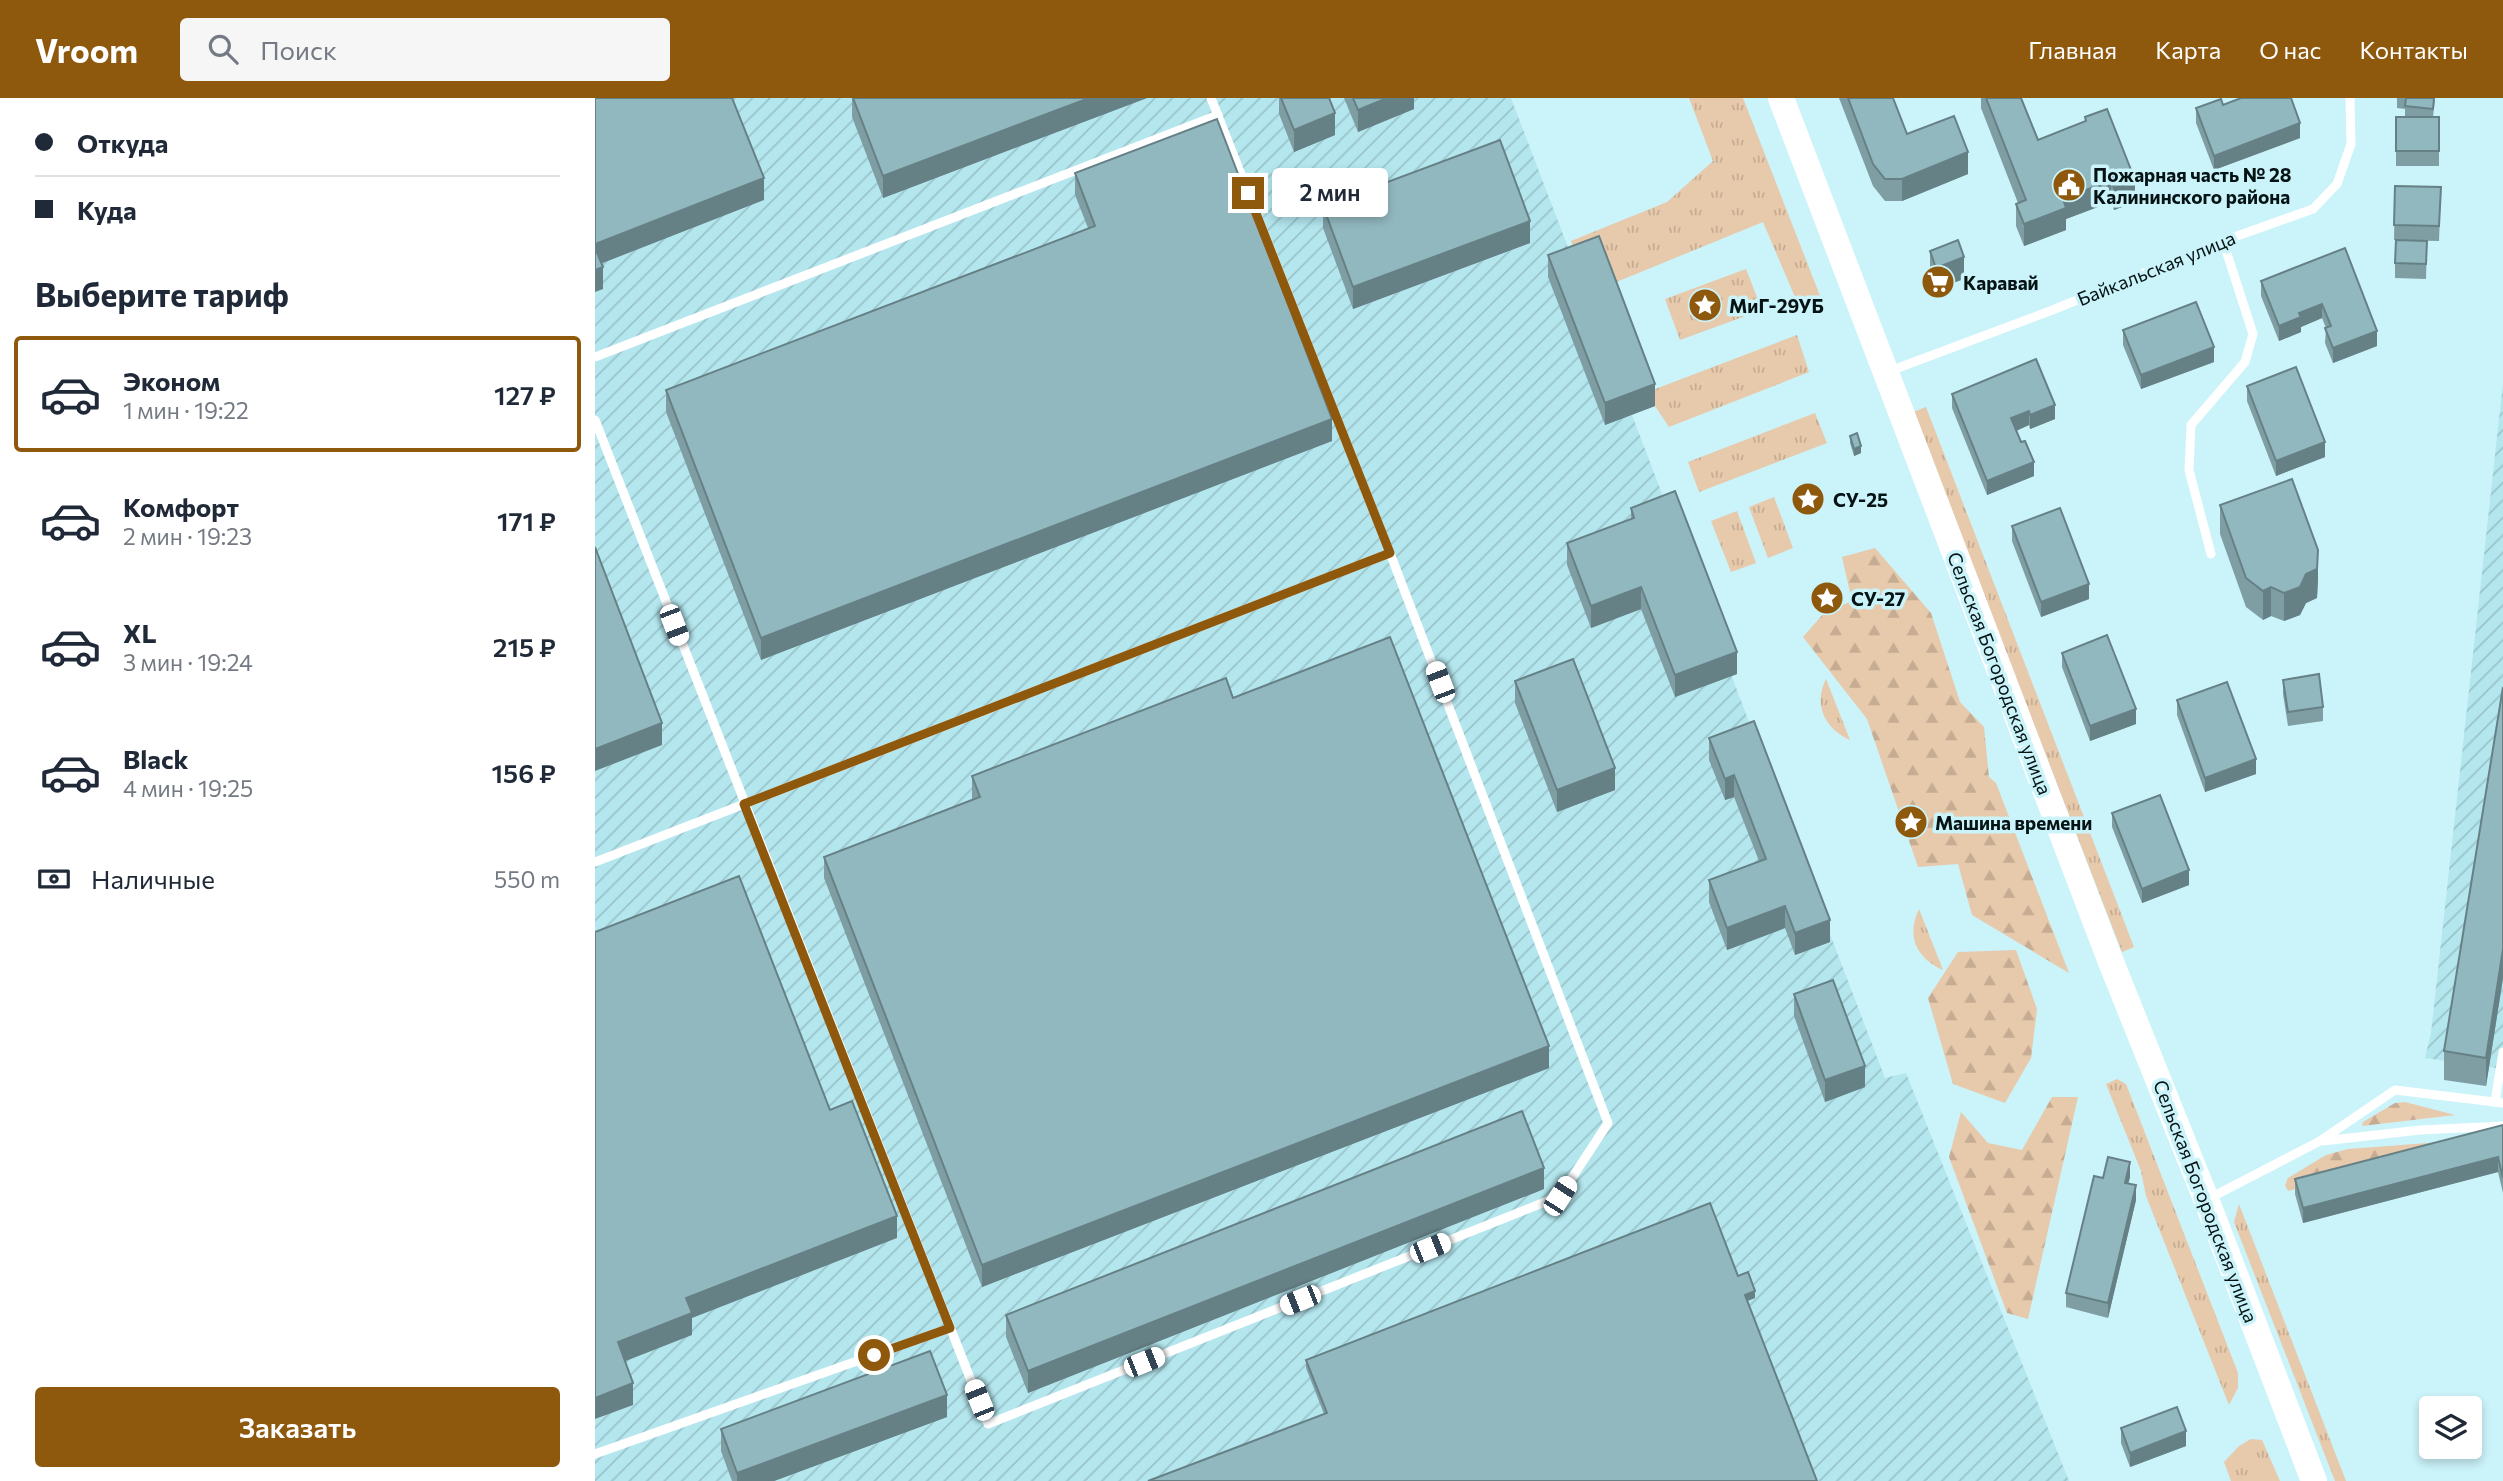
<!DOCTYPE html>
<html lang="ru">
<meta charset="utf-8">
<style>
:root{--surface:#fff;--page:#f6f6f7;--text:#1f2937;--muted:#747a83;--line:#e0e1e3;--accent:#8f590d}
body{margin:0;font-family:Commissioner,sans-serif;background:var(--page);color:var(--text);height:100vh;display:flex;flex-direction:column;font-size:26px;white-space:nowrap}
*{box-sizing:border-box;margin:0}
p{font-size:23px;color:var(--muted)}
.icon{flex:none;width:38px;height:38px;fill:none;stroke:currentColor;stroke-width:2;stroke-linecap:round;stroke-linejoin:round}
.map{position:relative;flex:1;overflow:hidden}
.sheet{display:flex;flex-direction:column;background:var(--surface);width:595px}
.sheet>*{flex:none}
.top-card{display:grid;align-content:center;height:154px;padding:0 35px;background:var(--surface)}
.tools{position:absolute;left:1824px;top:1298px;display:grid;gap:14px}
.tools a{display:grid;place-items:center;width:63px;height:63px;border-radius:7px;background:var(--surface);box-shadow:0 4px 10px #0003;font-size:35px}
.end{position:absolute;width:32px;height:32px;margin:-16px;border:9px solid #8f590d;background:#fff;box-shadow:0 0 0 4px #fff}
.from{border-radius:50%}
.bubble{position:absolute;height:49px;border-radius:7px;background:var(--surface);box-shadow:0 4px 10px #0003;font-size:23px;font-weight:600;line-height:49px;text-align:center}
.car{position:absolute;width:21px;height:42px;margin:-21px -10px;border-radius:9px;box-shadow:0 0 5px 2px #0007;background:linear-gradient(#fff 24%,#345 0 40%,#fff 0 76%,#345 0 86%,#fff 0)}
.top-card b{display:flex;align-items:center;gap:24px;height:66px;font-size:26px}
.top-card b+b{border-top:2px solid var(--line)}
.top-card i{width:18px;height:18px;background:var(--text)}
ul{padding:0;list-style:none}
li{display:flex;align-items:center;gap:21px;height:116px;margin:0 14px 10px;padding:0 21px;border:4px solid transparent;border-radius:7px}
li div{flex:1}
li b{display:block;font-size:26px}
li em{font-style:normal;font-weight:600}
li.current{border-color:var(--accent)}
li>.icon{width:63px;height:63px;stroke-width:1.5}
h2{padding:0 35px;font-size:32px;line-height:84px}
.pay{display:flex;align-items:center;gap:18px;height:77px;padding:0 35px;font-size:26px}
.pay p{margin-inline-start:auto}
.primary-button{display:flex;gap:14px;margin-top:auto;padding:14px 35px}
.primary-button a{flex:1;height:80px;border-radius:7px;background:var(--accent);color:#fff;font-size:28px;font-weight:600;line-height:80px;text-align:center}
header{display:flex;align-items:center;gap:42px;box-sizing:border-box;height:98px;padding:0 35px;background:var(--accent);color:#fff}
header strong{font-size:33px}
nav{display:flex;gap:38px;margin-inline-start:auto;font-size:24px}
.search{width:490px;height:63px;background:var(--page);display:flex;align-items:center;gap:18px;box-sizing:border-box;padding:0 24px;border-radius:7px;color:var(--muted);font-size:26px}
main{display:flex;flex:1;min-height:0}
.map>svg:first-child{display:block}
.industrial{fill:url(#industrial-furrows)}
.grass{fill:url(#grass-tufts)}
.forest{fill:url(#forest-firs)}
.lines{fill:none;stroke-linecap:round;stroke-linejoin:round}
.lane{stroke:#fff;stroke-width:9}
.secondary{stroke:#fff;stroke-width:26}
.wall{fill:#7e9ea4}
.shaded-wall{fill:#668186}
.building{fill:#92b8bf;stroke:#668186;stroke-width:2}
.route{stroke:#8f590d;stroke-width:9}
.labels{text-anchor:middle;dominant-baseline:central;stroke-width:7;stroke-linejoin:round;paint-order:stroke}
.poi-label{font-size:19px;font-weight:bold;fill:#051315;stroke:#cbf3fa;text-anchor:start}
.street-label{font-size:19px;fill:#051315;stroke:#cbf3fa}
</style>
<header>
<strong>Vroom</strong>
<div class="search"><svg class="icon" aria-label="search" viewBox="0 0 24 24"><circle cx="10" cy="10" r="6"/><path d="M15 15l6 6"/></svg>Поиск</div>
<nav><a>Главная</a><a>Карта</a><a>О нас</a><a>Контакты</a></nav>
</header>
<main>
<section class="sheet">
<div class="top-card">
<b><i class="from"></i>Откуда</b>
<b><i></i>Куда</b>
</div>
<h2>Выберите тариф</h2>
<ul>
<li class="current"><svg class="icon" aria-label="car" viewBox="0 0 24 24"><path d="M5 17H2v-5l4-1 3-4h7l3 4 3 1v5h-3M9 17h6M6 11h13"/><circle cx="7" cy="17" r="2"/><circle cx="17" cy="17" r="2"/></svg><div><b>Эконом</b><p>1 мин · 19:22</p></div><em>127 ₽</em></li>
<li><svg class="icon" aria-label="car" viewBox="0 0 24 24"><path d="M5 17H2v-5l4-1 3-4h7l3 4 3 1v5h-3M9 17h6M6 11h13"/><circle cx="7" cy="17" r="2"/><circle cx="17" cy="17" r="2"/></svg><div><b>Комфорт</b><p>2 мин · 19:23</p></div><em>171 ₽</em></li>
<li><svg class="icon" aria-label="car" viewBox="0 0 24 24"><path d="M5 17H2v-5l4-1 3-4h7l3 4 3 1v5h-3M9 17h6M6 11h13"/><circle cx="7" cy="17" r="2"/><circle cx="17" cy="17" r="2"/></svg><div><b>XL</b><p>3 мин · 19:24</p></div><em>215 ₽</em></li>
<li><svg class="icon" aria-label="car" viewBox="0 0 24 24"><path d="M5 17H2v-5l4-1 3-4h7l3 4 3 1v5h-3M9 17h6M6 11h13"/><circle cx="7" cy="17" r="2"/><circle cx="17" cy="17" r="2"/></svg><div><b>Black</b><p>4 мин · 19:25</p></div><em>156 ₽</em></li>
</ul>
<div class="pay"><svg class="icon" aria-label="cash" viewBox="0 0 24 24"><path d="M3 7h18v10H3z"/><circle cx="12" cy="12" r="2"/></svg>Наличные<p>550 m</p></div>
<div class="primary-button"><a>Заказать</a></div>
</section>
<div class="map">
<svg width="1908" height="1383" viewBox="0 0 1908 1383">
<defs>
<pattern id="industrial-furrows" width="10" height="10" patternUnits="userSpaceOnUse" patternTransform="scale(1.75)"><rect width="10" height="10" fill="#b4e6ee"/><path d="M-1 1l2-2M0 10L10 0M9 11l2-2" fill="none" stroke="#99c4cb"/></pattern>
<pattern id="grass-tufts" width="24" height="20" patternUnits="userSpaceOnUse" patternTransform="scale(1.75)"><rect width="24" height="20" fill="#e7c9ab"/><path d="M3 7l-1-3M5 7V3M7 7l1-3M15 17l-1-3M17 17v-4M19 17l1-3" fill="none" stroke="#c5ac92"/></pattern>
<pattern id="forest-firs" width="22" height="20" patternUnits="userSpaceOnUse" patternTransform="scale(1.75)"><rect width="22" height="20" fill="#e7c9ab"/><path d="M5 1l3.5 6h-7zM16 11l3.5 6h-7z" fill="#c5ac92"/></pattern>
</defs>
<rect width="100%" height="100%" fill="#cbf3fa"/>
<g class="industrial">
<polygon points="0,0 916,0 1290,980 1311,975 1474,1383 0,1383"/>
<polygon points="1908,285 1908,971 1830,960 1836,935"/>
</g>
<g class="grass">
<polygon points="1094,0 1148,0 1227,203 1205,211 1168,124 1014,187 985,167 976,143 1072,104 1118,63"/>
<polygon points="1151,171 1167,212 1085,242 1070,201"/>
<polygon points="1202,237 1214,274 1074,329 1060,308 1055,293"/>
<polygon points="1331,309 1539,849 1527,854 1318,314"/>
<polygon points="1220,315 1232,345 1104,394 1093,364"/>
<polygon points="1179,399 1198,450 1173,460 1154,409"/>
<polygon points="1142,413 1161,465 1136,474 1116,423"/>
<path d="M1231,581l24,61c-25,-11 -37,-35 -24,-61z"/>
<path d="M1324,811l24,61c-27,-12 -37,-34 -24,-61z"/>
<polygon points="1522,981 1531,986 1643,1275 1643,1290 1634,1307 1551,1098 1546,1073 1511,986"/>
<polygon points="1644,1106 1751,1383 1740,1383 1639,1124"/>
<polygon points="1656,1341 1667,1342 1685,1383 1636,1383 1629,1364 1644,1348"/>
</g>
<g class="forest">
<polygon points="1280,450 1336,515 1365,604 1389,629 1394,679 1401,685 1474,875 1377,817 1363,766 1323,769 1272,621 1208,539 1229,515 1257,503 1247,459"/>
<polygon points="1421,852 1442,911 1436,960 1410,1005 1358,986 1333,900 1363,854"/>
<polygon points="1457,999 1483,999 1433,1221 1412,1215 1354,1059 1366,1014 1393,1045 1427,1052"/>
<polygon points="1810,1004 1860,1017 1767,1028 1768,1024 1800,1005"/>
<polygon points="1887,1041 1693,1093 1690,1087 1693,1080 1731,1057 1753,1051"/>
</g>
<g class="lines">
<g class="lane">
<polyline points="0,259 623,17"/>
<polyline points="1295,273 1455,213 1628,143 1718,111 1742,86 1756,46 1755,0"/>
<polyline points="0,322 393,1326 965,1098 1013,1025 795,455 616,0"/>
<polyline points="1616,456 1594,372 1596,327 1650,264 1658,236 1628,143"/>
<polyline points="0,764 795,455"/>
<polyline points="1900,1004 1908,954"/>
<polyline points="1728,1043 1825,1032 1908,1028"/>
<polyline points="1613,1101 1725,1043 1800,992 1908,1005"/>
<polyline points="0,1356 355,1230"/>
</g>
<polyline class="secondary" points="1186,0 1516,864 1611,1101 1719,1383"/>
</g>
<g class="wall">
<polygon points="257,0 552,0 288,100 257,19"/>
<polygon points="684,0 734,0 740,37 699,54 684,16"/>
<polygon points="749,0 819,0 819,11 763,34"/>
<polygon points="1244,0 1298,0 1312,36 1373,76 1307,103 1290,103 1278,88"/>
<polygon points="1386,0 1426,0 1443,42 1490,24 1490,19 1540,104 1519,112 1516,104 1471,121 1471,132 1429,148 1421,128 1421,106 1423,105 1386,10"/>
<polygon points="1643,0 1696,0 1705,40 1619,72 1601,25 1601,10 1628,7 1643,1"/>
<polygon points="1802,0 1840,0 1838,19 1844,19 1844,68 1801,68 1801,19 1810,19 1810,11 1802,10"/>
<polygon points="480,75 737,343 166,562 71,314 71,292 493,130 480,97"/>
<polygon points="1800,88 1846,89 1844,143 1799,142"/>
<polygon points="728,108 935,145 758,211 728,130"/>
<polygon points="1832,143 1831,181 1800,180 1800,165"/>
<polygon points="1750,150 1782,248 1738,265 1730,245 1731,230 1727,220 1706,229 1706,234 1684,243 1666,198 1666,183"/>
<polygon points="1335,153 1369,181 1341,191 1335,175"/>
<polygon points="953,157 1060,308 1010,327 953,179"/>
<polygon points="1528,232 1619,264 1546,291 1528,247"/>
<polygon points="1441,261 1460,321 1435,331 1434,327 1421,333 1439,378 1392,397 1357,310 1357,296"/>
<polygon points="1652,288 1730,359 1681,378 1652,303"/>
<polygon points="1255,338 1266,355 1259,358 1255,345"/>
<polygon points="1625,407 1723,481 1722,500 1711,505 1705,517 1689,523 1676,518 1668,522 1651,509 1625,436"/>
<polygon points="1036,410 1142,576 1080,599 1046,511 996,530 972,467 972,445 1036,421"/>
<polygon points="1417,428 1494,501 1446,519 1417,443"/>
<polygon points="1467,555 1541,626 1495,643 1467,569"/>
<polygon points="1688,582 1728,609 1728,623 1693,628 1688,596"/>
<polygon points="920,583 1020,692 962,714 920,605"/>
<polygon points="1908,589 1908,880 1891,988 1849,982 1849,953"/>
<polygon points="638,600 954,970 387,1189 229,780 229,759 377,701 377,678"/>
<polygon points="1582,602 1661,676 1610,694 1582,617"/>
<polygon points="1159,623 1235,844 1200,857 1190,830 1132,852 1114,804 1114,782 1164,763 1139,699 1130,702 1114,662 1114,640"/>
<polygon points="1517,715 1594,787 1547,805 1517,729"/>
<polygon points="1199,896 1270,989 1230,1004 1199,918"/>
<polygon points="1908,1027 1908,1095 1903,1074 1708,1125 1700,1096 1700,1081"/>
<polygon points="1535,1079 1533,1085 1541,1102 1513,1220 1471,1209 1471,1195 1508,1080"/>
<polygon points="949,1091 433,1295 411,1239 411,1217"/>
<polygon points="1143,1178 1160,1200 729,1316 711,1270 711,1262"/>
<polygon points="352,1319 179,1383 137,1383 126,1353 126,1331"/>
<polygon points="1526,1330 1591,1348 1535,1369 1526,1345"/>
</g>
<g class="shaded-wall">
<polygon points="494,0 552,0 288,100 288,78"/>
<polygon points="792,0 819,0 819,11 763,34 763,12"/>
<polygon points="740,15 740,37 699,54 699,32"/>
<polygon points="1705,25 1705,40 1619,72 1619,58"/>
<polygon points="1373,54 1373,76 1307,103 1307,81"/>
<polygon points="169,80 169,102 0,168 0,146"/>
<polygon points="1516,82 1516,104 1471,121 1471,132 1429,148 1429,126 1468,101"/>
<polygon points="1540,82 1540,104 1519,112 1519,90"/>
<polygon points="935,123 935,145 758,211 758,189"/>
<polygon points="1369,159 1369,181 1341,191 1341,170"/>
<polygon points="8,169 8,191 0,194 0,172"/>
<polygon points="1727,206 1727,220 1706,229 1706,234 1684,243 1684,228 1704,215"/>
<polygon points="1782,233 1782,248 1738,265 1738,250"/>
<polygon points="1619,249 1619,264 1546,291 1546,277"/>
<polygon points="1060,286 1060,308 1010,327 1010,305"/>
<polygon points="1460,307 1460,321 1435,331 1435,317"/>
<polygon points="1434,313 1434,327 1416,335 1416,320"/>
<polygon points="737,321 737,343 166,562 166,540"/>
<polygon points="1730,344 1730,359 1681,378 1681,363"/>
<polygon points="1266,348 1266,355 1259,358 1259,351"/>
<polygon points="1439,364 1439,378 1392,397 1392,383"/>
<polygon points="1723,452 1723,481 1722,500 1711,505 1705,517 1689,523 1689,495"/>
<polygon points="1494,486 1494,501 1446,519 1446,504"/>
<polygon points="1046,489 1046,511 996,530 996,508"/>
<polygon points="1676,489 1676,518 1668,522 1668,493"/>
<polygon points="1142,554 1142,576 1080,599 1080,577"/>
<polygon points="1541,611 1541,626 1495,643 1495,628"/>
<polygon points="67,625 67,647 0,673 0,651"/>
<polygon points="1661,661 1661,676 1610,694 1610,680"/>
<polygon points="1020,670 1020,692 962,714 962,692"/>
<polygon points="1139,677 1139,699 1130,702 1130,681"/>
<polygon points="1594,772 1594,787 1547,805 1547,791"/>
<polygon points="1190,808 1190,830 1132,852 1132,830"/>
<polygon points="1235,822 1235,844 1200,857 1200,835"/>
<polygon points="1908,851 1908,880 1891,988 1891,960"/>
<polygon points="954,948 954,970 387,1189 387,1167"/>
<polygon points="1270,968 1270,989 1230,1004 1230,982"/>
<polygon points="1903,1059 1903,1074 1708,1125 1708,1110"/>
<polygon points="1535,1064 1535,1079 1530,1099 1530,1085"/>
<polygon points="949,1070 949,1091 433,1295 433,1273"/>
<polygon points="1541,1087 1541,1102 1513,1220 1513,1205"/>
<polygon points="302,1118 302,1140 97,1220 97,1237 23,1266 23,1244 91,1200"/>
<polygon points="1160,1193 1160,1200 1150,1204 1150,1197"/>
<polygon points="38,1285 38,1307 0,1321 0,1300"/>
<polygon points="352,1297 352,1319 179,1383 142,1383 142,1375"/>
<polygon points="1591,1333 1591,1348 1535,1369 1535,1355"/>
</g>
<g class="building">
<polygon points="0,0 137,0 169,80 0,146"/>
<polygon points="258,0 494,0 288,78"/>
<polygon points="686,0 734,0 740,15 699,32"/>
<polygon points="758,0 792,0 763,12"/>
<polygon points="1253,0 1298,0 1312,36 1359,18 1373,54 1307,81 1290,81 1278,66"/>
<polygon points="1391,0 1426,0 1443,42 1491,23 1490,19 1512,11 1540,82 1519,90 1516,82 1468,101 1471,110 1429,126 1421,106 1431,102"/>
<polygon points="1646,0 1696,0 1705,25 1619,58 1601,10 1626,1 1628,7"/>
<polygon points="1811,0 1839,0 1838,11 1810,8"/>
<rect x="1801" y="19" width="43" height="34"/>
<polygon points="622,21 737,321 166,540 71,292 500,128 480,75"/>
<polygon points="905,42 935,123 758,189 728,108"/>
<polygon points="1800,88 1846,89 1844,128 1799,127"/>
<polygon points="1004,138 1060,286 1010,305 953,157"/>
<polygon points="1363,142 1369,159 1341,170 1335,153"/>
<polygon points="1801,142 1832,143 1831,166 1800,165"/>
<polygon points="0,150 8,169 0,172"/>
<polygon points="1750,150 1782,233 1738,250 1730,230 1736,228 1727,206 1704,215 1706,219 1684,228 1666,183"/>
<polygon points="1601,204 1619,249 1546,277 1528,232"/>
<polygon points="1441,261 1460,307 1435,317 1434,313 1416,320 1426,344 1430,343 1439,364 1392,383 1357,296"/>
<polygon points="1701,269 1730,344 1681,363 1652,288"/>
<polygon points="1262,335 1266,348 1259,351 1255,338"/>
<polygon points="1697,381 1723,452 1722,471 1711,476 1705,489 1689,495 1676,489 1668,493 1651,480 1625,407"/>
<polygon points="1080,393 1142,554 1080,577 1046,489 996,508 972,445 1039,420 1036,410"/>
<polygon points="1465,410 1494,486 1446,504 1417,428"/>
<polygon points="0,449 67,625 0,651"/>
<polygon points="1512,537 1541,611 1495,628 1467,555"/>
<polygon points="795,539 954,948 387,1167 229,759 385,699 377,678 631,580 638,600"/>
<polygon points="978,561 1020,670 962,692 920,583"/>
<polygon points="1724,576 1728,609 1693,614 1688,582"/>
<polygon points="1632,584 1661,661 1610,680 1582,602"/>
<polygon points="1908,589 1908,851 1891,960 1849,953"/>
<polygon points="1159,623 1235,822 1200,835 1190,808 1132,830 1114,782 1171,761 1139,677 1130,681 1114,640"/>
<polygon points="1565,697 1594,772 1547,791 1517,715"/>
<polygon points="144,778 235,1012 257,1003 302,1118 91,1200 97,1215 23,1244 38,1285 0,1300 0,834"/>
<polygon points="1238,882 1270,968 1230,982 1199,896"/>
<polygon points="927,1013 949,1070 433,1273 411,1217"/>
<polygon points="1908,1027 1908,1080 1903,1059 1708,1110 1700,1081"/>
<polygon points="1513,1059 1535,1064 1530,1085 1541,1087 1513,1205 1471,1195 1499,1078 1508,1080"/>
<polygon points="1115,1105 1143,1178 1153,1174 1160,1193 1150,1197 1222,1383 553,1383 732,1315 711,1262"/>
<polygon points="335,1253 352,1297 142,1375 126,1331"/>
<polygon points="1582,1309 1591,1333 1535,1355 1526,1330"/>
</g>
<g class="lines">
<polyline class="route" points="279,1257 355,1230 149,706 795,455 653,95"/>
</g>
<defs>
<symbol id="civic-disc" viewBox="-11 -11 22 22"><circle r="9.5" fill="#8f590d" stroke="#cbf3fa"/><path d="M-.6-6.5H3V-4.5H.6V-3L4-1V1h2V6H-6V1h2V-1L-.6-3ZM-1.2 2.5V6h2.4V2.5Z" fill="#fff"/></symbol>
<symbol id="supermarket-disc" viewBox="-11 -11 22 22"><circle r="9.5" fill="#8f590d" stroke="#cbf3fa"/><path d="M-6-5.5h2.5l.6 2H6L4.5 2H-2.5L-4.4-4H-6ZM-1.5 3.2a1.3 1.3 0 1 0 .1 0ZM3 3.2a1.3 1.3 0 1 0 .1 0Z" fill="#fff"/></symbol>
<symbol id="sight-disc" viewBox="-11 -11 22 22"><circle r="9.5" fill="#8f590d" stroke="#cbf3fa"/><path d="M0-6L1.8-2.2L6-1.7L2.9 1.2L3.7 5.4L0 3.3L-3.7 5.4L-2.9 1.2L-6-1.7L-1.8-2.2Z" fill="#fff"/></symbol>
</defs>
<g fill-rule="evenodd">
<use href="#civic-disc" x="1455" y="68" width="38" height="38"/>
<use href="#supermarket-disc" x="1324" y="165" width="38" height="38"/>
<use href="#sight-disc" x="1091" y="188" width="38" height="38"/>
<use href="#sight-disc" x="1194" y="382" width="38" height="38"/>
<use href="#sight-disc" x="1213" y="481" width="38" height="38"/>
<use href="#sight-disc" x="1297" y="705" width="38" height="38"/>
</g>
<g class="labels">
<g class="poi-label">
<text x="1498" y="76">Пожарная часть № 28<tspan x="1498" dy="22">Калининского района</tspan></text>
<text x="1368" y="184">Каравай</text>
<text x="1134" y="207">МиГ-29УБ</text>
<text x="1238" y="401">СУ-25</text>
<text x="1256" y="500">СУ-27</text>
<text x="1340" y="724">Машина времени</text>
</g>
<g class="street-label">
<text transform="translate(1561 170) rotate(-22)">Байкальская улица</text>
<text transform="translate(1405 575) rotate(69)">Сельская Богородская улица</text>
<text transform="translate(1611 1103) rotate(69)">Сельская Богородская улица</text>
</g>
</g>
</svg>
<div class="tools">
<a><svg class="icon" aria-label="layers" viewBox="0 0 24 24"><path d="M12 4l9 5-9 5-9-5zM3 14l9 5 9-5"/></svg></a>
</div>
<i class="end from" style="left:279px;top:1257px"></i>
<i class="end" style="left:653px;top:95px"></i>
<div class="bubble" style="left:677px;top:70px;width:116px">2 мин</div>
<i class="car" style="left:79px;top:527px;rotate:159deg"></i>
<i class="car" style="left:845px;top:584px;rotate:339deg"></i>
<i class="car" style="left:965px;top:1098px;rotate:33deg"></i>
<i class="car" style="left:835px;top:1150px;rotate:68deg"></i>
<i class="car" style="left:705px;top:1202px;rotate:248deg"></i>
<i class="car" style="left:549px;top:1264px;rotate:68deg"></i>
<i class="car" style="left:384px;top:1302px;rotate:338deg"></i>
</div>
</main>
